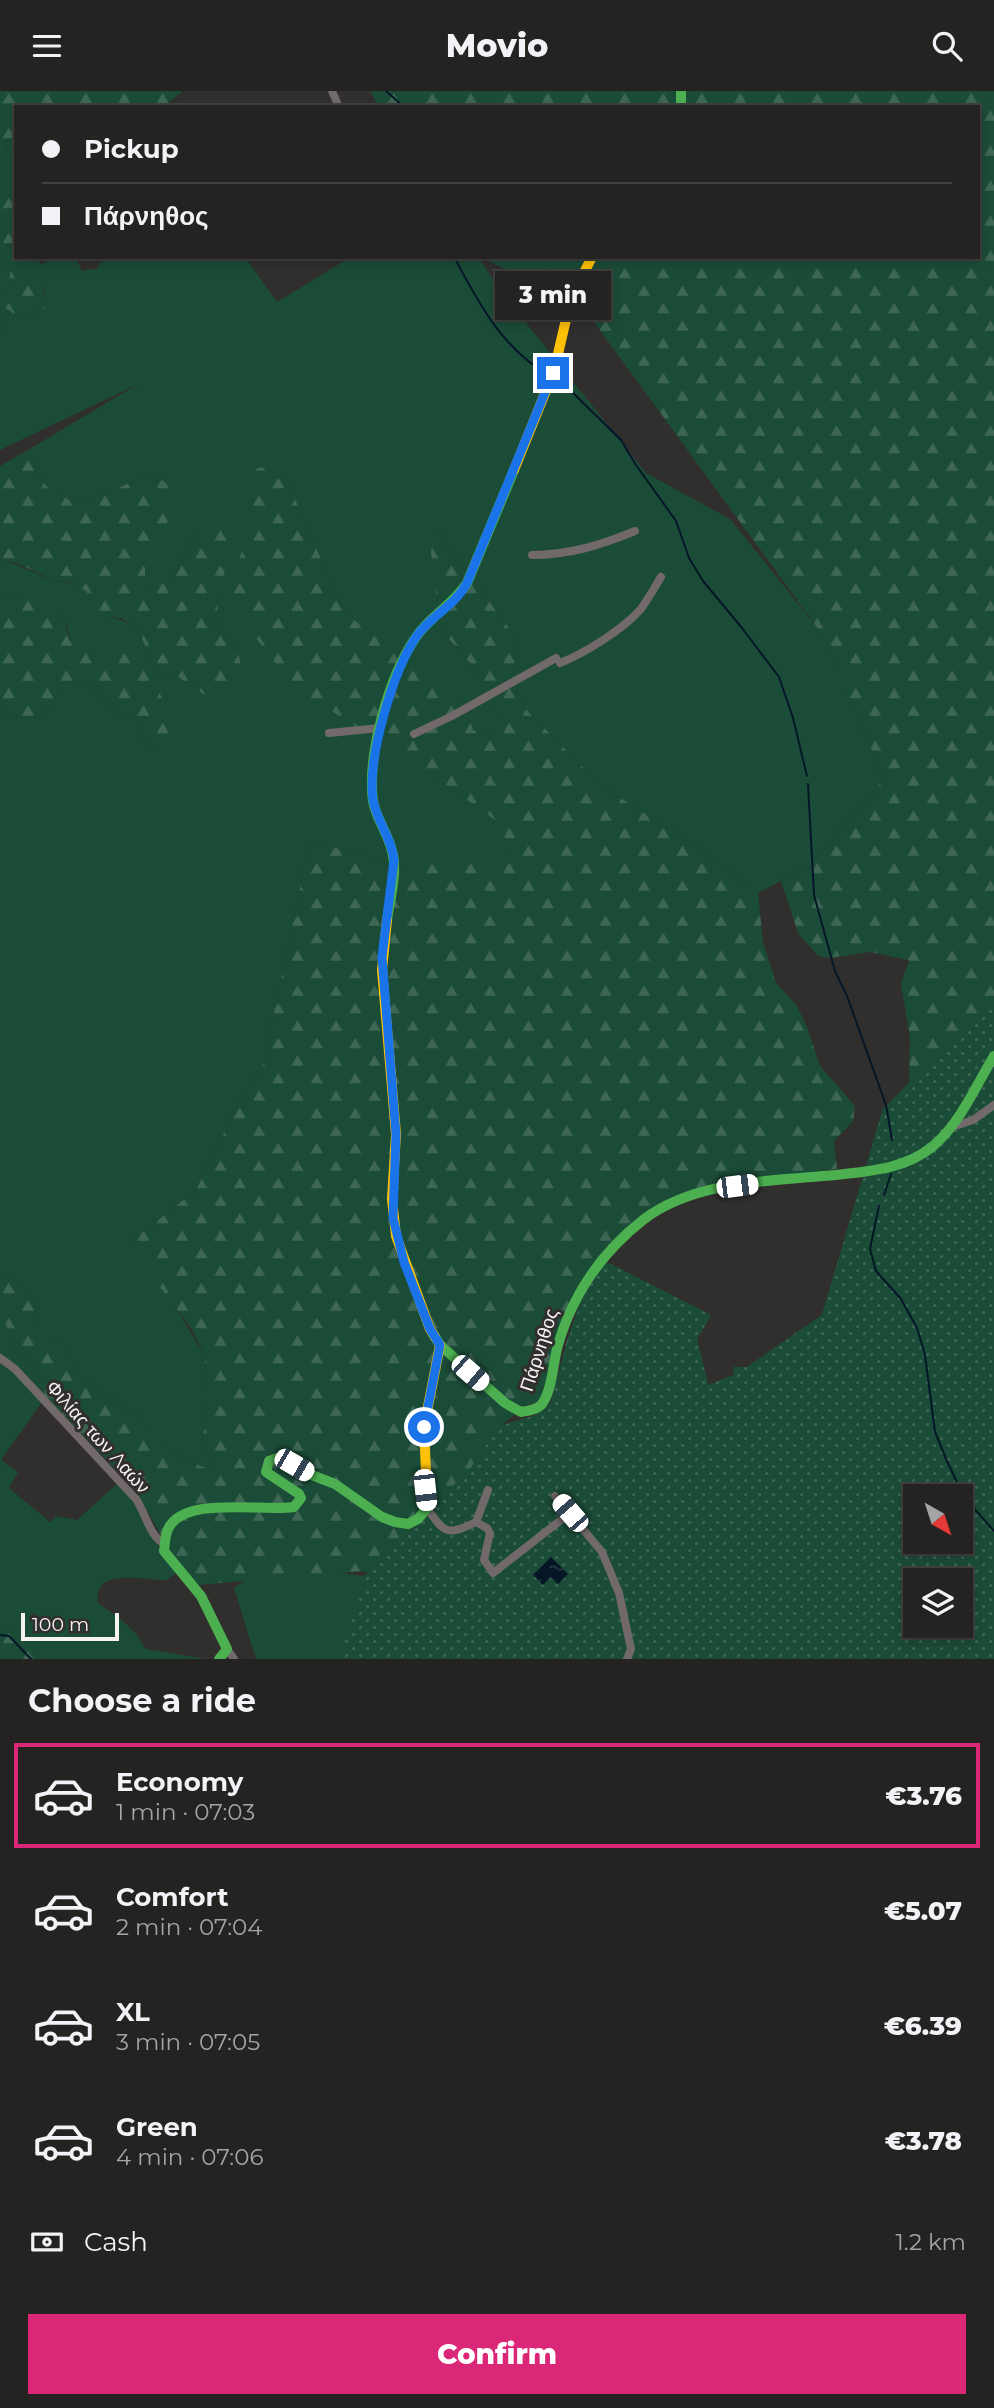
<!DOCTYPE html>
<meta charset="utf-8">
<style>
:root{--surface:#242322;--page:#2c2b2a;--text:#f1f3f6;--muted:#a3a4a5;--line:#414040;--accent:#db2777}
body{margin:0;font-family:Montserrat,sans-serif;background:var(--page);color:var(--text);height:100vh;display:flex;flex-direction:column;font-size:26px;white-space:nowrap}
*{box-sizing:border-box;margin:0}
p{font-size:23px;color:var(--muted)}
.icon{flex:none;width:38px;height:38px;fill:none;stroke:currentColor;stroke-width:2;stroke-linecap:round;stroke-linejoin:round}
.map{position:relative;height:1568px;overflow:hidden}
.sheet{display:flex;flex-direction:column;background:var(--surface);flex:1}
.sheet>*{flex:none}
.hud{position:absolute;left:14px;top:14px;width:966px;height:154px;border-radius:0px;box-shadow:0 4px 10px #0003,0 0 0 2px var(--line);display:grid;align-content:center;height:154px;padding:0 28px;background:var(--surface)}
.needle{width:46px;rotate:141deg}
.controls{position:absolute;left:903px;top:1393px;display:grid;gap:14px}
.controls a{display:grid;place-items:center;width:70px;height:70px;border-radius:0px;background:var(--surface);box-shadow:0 4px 10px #0003,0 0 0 2px var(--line);font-size:35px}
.scale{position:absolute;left:21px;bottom:18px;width:98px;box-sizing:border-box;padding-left:7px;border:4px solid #f6f4f3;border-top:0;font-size:19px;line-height:24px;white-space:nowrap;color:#f6f4f3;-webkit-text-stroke:5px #312e2d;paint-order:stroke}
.end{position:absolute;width:32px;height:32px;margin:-16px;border:9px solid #1a73e8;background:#fff;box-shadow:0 0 0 4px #fff}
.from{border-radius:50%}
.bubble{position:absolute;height:49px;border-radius:0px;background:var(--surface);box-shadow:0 4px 10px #0003,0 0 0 2px var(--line);font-size:23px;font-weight:800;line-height:49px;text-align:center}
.car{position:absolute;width:21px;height:42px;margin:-21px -10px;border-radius:9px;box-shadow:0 0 5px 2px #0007;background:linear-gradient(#fff 24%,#345 0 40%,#fff 0 76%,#345 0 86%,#fff 0)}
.hud b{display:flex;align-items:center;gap:24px;height:66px;font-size:26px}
.hud b+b{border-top:2px solid var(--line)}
.hud i{width:18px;height:18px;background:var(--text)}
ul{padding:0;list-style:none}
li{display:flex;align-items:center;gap:21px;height:105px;margin:0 14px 10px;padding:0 14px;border:4px solid transparent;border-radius:0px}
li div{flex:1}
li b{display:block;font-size:26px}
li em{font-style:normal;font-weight:800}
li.on{border-color:var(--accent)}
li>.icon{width:63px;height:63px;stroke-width:1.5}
h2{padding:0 28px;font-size:32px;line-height:84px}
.pay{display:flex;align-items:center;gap:18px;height:77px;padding:0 28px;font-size:26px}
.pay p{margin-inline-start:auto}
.action{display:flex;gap:14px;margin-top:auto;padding:14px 28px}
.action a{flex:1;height:80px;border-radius:0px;background:var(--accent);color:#fff;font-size:28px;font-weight:800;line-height:80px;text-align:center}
header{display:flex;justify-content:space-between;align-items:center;height:91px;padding:0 28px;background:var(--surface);font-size:32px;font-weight:800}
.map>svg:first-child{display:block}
.grass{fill:#1b4c38}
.forest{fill:url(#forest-firs);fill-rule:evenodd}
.park{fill:url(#park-dots);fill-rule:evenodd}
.water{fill:url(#water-ripples)}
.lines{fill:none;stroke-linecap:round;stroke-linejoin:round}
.stream{stroke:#051727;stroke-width:2}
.street{stroke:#72696a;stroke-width:8}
.fast{stroke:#4caf50;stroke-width:10}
.slow{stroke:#ffc107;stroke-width:10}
.route{stroke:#1a73e8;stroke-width:9}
.labels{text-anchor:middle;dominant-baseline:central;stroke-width:6;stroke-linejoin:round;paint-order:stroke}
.street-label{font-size:19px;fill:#f6f4f3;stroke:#312e2d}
</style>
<header><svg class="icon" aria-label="menu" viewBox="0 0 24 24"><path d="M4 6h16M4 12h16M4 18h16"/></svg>Movio<svg class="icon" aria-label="search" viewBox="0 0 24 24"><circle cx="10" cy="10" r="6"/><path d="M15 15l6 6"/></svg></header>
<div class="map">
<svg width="994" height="1568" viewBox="0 0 994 1568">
<defs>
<pattern id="forest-firs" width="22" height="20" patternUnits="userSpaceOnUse" patternTransform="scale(1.75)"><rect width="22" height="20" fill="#1b4c38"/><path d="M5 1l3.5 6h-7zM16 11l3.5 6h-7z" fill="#3d6655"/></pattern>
<pattern id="park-dots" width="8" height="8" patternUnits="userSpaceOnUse" patternTransform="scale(1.75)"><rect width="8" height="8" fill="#1b4c38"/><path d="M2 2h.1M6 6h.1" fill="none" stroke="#3d6655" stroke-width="1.8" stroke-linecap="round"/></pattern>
<pattern id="water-ripples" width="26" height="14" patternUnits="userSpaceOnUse" patternTransform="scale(1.75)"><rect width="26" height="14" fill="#051727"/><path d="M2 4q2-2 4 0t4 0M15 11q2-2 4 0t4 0" fill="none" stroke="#2a3947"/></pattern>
</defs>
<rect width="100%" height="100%" fill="#302f2e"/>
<g class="grass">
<polygon points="0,42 16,73 16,79 0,91"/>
<path d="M0,152l16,6v8h14l12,7 14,-7h19l7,14 14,-2 9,-12h140l32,45 74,-45h127l25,37 143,179 84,46 94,117 60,143 -75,87 -51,27 -67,-50 -91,-58 -83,-85 -3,-65 -76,-103 3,98 42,48 15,38v16l-7,4 -18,-6 -8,-30 -120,-86 -64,-146h-24l179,310 70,49 -2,38h-99l-95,-24 -47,224 -25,40 -42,85 -62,49 71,117 3,62 -6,19 10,22 -4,10 -25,-11 -30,-20 -16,-22 -56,-39 -12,-24 -30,-28 -9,-33 -30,-18v-564l27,9 15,-7 26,-30 22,3 29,28 16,6 11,23 11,9 -62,-96c-34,-11 -19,-17 -33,-39 -13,-19 -42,-18 -62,-17v-40c18,5 33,14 50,20 12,4 25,2 35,12 9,8 15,22 26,26 11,5 14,1 23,12 12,12 17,32 24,48l14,-4 33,22 34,-40 -24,-27 5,-36 -23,-62 -21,42 -22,18 -9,-6v-36l24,-47 3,-16 -24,-11 -55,26 -20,2 -27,-16 -18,-36 110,-66 -138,66v-120l3,-4 -1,-15 3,-4c6,3 10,10 16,12 8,1 15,-9 24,-10v-24l-21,-1 -13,-4 -5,10 -6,4z"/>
<polygon points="0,1230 5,1232 18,1259 35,1278 43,1303 21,1279 0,1263"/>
<path d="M0,1269l11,8 31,34 -41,58 17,12 -9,16 41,34 6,-6 21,4 41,-37 16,17 25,48 19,23 -11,9c-21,1 -75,-14 -69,23l24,17 14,14 10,15 60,10h-163l-33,-29 -10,-1z"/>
<polygon points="452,1460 604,1568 256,1568 234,1497 274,1470 361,1485"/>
</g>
<g class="forest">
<polygon points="0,0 183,0 163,16 16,16 16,73 0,42"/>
<path d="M370,0h624v1568l-535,-63 -96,-25 -165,14 -29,-36 -34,-59 -92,-96 -8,-25 -17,-19 -13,-27 -5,-2v-47l30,18 9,32 30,29 12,24 56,39 17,22 29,20 25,11 4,-10 -10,-22 6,-19 -3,-62 -14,-28 -38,-50 -19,-39 62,-49 42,-85 25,-40 47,-224 95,24 99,-1 1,-37 -69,-49 -142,-91 -63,-81 26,-138 24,-1 64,147 107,73 13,13 8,30 18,6 7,-4v-16l-15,-38 -42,-48 -12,-94 9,-4 76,103 3,65 83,85 91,58 67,50 5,49 13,41 21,23 10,21 13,39 35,40 -2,15 -19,20 3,28 -89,12 -100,33 -73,79 -33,105 -6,5 -10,2 -24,20c17,-4 38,-8 49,-23l15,-58 16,-47 26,-34 103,52 -14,24 11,46 26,-10 -1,-8h14l75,-52 61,-206 26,-26 1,-46 -9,-53 8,-24 -39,-8 -41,6 -11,-2 -20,-23 -17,-52 28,-15 75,-87 -60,-142 -241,-330 -103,-50h498v-150h-599zM915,1405h46v46h-46zM915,1489h46v46h-46z"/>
<polygon points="16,79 16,158 0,152 0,91"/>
<path d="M10,181h3l11,12 3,-8 17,4 1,29c-9,1 -16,11 -24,10 -6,-2 -10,-9 -16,-11l-3,3 1,15 -3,4v-36l10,-10z"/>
<polygon points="28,359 46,395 73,411 93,409 148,383 172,394 166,443 145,458 145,493 154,498 176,481 197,439 216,430 234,442 220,501 215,537 239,564 242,585 219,606 205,604 172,582 158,586 143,550 136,539 124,528 110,526 95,519 86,500 70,491 53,489 16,472 0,468 0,375"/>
<path d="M23,507c10,1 23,2 31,9 22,18 2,36 41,48l12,-10c45,20 50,42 69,84l-6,11 -13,11 -11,-9 -11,-23 -16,-6 -29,-28 -22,-3 -26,30 -15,7 -27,-9v-111z"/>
<polygon points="0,1538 10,1539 43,1568 0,1568"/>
</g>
<path class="park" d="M994,905v663h-655l31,-94 100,-96 29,-43 37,-11 10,-6 5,-7c15,-48 22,-97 52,-138h8l100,51 -14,24 11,46 26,-10 -1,-8h14l75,-52 61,-206zM915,1405h46v46h-46zM915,1489h46v46h-46z"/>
<polygon class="water" points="551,1466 568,1483 558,1493 551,1486 543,1494 533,1484"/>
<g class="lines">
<g class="stream">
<polyline points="386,0 404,16"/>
<path d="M454,166c24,45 49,93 95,118"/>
<polyline points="556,289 564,293 621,349 636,374 676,430 689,467 703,490 742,537 779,586 793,627 807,685"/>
<polyline points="808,693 814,804 835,880 847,905 886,1014 892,1049"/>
<polyline points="884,1104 891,1083"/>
<polyline points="879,1115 870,1158 876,1180 901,1208 917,1237 925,1264 935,1341 946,1368 964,1406 994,1440"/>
<polyline points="0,1544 9,1545 31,1568"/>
</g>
<g class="street">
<polyline points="332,0 339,16"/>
<path d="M532,464c37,0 69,-10 103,-24"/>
<path d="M560,572c25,-10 62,-33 80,-53 8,-10 14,-22 21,-33"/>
<polyline points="329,642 380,637"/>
<polyline points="414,643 452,625 556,567"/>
<polyline points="952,1036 973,1029 994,1014"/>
<path d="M0,1267l15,11 121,130c10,15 13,36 28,45"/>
<polyline points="555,1405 602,1461 619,1502 631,1558 627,1568"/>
<path d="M427,1417c18,26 20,28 49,14l11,6 3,5 -6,27 9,13 77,-60"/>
<polyline points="476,1431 488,1399"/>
<polyline points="227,1558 234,1568"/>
</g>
<g class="fast">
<polyline points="681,0 681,16"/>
<path d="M387,829c3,-21 11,-49 5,-69 -4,-18 -16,-32 -19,-50 -6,-47 16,-125 43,-164 14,-21 37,-32 51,-54l47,-113"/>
<path d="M435,1246l5,8 65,58 16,9c9,-2 18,-2 23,-11 9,-16 9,-39 14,-56 15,-52 43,-92 85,-125 52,-40 130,-39 193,-45 33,-4 69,-6 96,-28 28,-23 43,-60 62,-91"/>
<path d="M219,1568l8,-10 -26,-53 -37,-45c1,-7 1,-16 4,-22 16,-34 93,-17 126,-22l7,-9 -2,-4 -33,-22 3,-11 11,-4 29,17 26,10 47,33 13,5 13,2 10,-5 9,-11 -1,-36"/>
</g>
<g class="slow">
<polyline points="514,379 554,280 571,207 592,166"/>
<polyline points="387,829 382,879 396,1043 392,1108 396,1145 430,1238 435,1246"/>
<polyline points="426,1381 424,1336 440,1254"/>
</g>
</g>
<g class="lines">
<path class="route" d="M424,1336l16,-82 -10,-16 -26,-67 -11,-44 3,-84 -14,-177 12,-97c-2,-22 -17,-38 -21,-60 -6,-42 20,-128 43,-163 14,-21 39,-31 51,-54l86,-210"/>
</g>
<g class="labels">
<g class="street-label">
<text transform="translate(539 1259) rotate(-72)">Πάρνηθος</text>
<text transform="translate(98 1346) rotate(48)">Φιλίας των Λαών</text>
</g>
</g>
</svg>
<div class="controls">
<a><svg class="needle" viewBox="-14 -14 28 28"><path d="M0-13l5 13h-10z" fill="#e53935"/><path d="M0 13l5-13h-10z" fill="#a3a4a5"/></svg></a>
<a><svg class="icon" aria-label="layers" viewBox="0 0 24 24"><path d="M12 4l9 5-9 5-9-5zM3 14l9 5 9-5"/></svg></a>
</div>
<div class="scale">100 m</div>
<i class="end from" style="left:424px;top:1336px"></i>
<i class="end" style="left:553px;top:282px"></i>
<div class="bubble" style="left:495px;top:180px;width:116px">3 min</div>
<i class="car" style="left:737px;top:1095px;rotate:83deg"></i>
<i class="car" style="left:470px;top:1282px;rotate:131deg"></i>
<i class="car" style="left:294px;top:1374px;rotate:120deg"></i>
<i class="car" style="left:425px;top:1399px;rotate:174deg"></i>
<i class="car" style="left:570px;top:1422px;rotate:319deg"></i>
<div class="hud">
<b><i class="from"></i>Pickup</b>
<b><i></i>Πάρνηθος</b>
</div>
</div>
<section class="sheet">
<h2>Choose a ride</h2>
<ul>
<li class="on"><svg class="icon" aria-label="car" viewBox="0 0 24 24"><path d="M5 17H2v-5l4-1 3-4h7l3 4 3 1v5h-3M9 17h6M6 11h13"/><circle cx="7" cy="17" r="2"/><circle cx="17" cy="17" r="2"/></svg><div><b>Economy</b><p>1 min · 07:03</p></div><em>€3.76</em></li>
<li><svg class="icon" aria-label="car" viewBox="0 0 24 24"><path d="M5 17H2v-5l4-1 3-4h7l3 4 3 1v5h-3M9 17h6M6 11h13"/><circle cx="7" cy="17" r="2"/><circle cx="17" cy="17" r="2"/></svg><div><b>Comfort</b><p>2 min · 07:04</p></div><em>€5.07</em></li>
<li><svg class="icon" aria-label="car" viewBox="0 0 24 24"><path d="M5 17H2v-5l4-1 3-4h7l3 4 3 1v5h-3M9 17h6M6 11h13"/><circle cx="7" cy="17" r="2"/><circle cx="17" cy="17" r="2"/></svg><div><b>XL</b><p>3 min · 07:05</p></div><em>€6.39</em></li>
<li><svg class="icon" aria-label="car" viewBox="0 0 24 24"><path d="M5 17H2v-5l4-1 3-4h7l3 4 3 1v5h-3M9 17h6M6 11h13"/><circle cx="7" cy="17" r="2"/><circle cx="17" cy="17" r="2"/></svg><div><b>Green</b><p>4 min · 07:06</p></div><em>€3.78</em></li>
</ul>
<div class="pay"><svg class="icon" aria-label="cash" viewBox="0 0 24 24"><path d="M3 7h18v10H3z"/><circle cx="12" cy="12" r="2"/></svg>Cash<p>1.2 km</p></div>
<div class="action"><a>Confirm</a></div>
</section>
